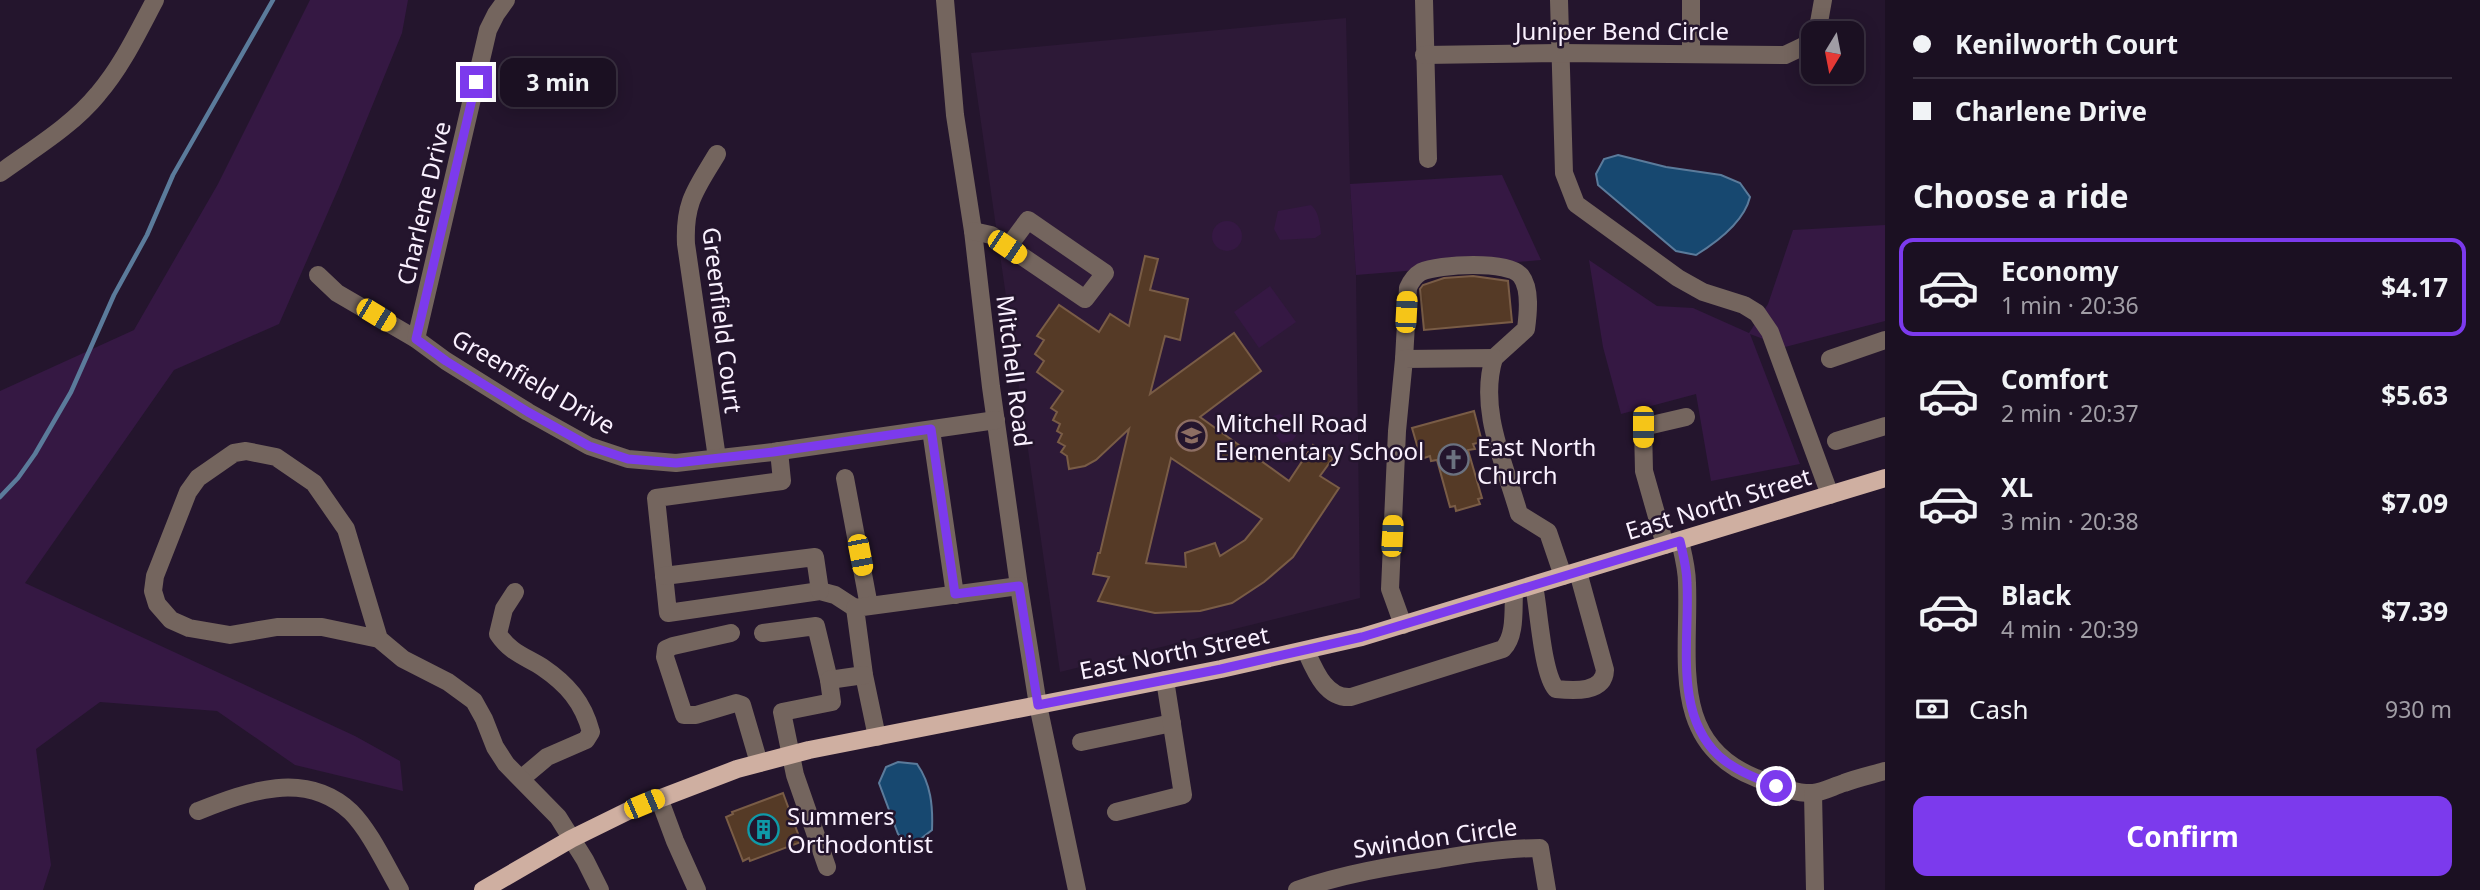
<!DOCTYPE html>
<meta charset="utf-8">
<style>
:root{--surface:#1b1022;--page:#281e2f;--text:#f1f3f6;--muted:#a09da5;--line:#393040;--accent:#7c3aed}
body{margin:0;font-family:"Noto Sans",sans-serif;background:var(--page);color:var(--text);height:100vh;display:flex;flex-direction:column;font-size:26px;white-space:nowrap}
*{box-sizing:border-box;margin:0}
p{font-size:23px;color:var(--muted)}
.icon{flex:none;width:38px;height:38px;fill:none;stroke:currentColor;stroke-width:2;stroke-linecap:round;stroke-linejoin:round}
.map{position:relative;flex:1;overflow:hidden}
.panel{display:flex;flex-direction:column;background:var(--surface);width:595px}
.panel>*{flex:none}
.top-card{display:grid;align-content:center;height:154px;padding:0 28px;background:var(--surface)}
.needle{width:46px;rotate:190deg}
.fabs{position:absolute;left:1801px;top:21px;display:grid;gap:14px}
.fabs a{display:grid;place-items:center;width:63px;height:63px;border-radius:14px;background:var(--surface);box-shadow:0 4px 18px #0003,0 0 0 2px var(--line);font-size:35px}
.end{position:absolute;width:32px;height:32px;margin:-16px;border:9px solid #7c3aed;background:#fff;box-shadow:0 0 0 4px #fff}
.from{border-radius:50%}
.bubble{position:absolute;height:49px;border-radius:14px;background:var(--surface);box-shadow:0 4px 18px #0003,0 0 0 2px var(--line);font-size:23px;font-weight:700;line-height:49px;text-align:center}
.car{position:absolute;width:21px;height:42px;margin:-21px -10px;border-radius:9px;box-shadow:0 0 5px 2px #0007;background:linear-gradient(#f5c518 24%,#345 0 40%,#f5c518 0 76%,#345 0 86%,#f5c518 0)}
.top-card b{display:flex;align-items:center;gap:24px;height:66px;font-size:26px}
.top-card b+b{border-top:2px solid var(--line)}
.top-card i{width:18px;height:18px;background:var(--text)}
ul{padding:0;list-style:none}
li{display:flex;align-items:center;gap:21px;height:98px;margin:0 14px 10px;padding:0 14px;border:4px solid transparent;border-radius:14px}
li div{flex:1}
li b{display:block;font-size:26px}
li em{font-style:normal;font-weight:700}
li.current{border-color:var(--accent)}
li>.icon{width:63px;height:63px;stroke-width:1.5}
h2{padding:0 28px;font-size:32px;line-height:84px}
.pay{display:flex;align-items:center;gap:18px;height:77px;padding:0 28px;font-size:26px}
.pay p{margin-inline-start:auto}
.button{display:flex;gap:14px;margin-top:auto;padding:14px 28px}
.button a{flex:1;height:80px;border-radius:14px;background:var(--accent);color:#fff;font-size:28px;font-weight:700;line-height:80px;text-align:center}
main{display:flex;flex:1;min-height:0}
.map>svg:first-child{display:block}
.built{fill:#2d1937}
.green{fill:#351843}
.water{fill:#174870;stroke:#5b7b9b;stroke-width:2}
.lines{fill:none;stroke-linecap:round;stroke-linejoin:round}
.stream{stroke:#5b7b9b;stroke-width:4.5}
.building{fill:#553a26;stroke:#795c46;stroke-width:2;fill-rule:evenodd}
.minor{stroke:#74655e;stroke-width:18}
.major{stroke:#cfafa1;stroke-width:18}
.route{stroke:#7c3aed;stroke-width:9}
.labels{text-anchor:middle;dominant-baseline:central;stroke-width:5;stroke-linejoin:round;paint-order:stroke}
.street-label{font-size:24px;fill:#faf1ff;stroke:#24152d}
.poi-label{font-size:24px;fill:#faf1ff;stroke:#24152d;text-anchor:start}
</style>
<main>
<div class="map">
<svg width="1885" height="890" viewBox="0 0 1885 890">
<rect width="100%" height="100%" fill="#24152d"/>
<polygon class="built" points="1346,18 1350,184 1356,275 1360,598 1060,672 971,53"/>
<g class="green">
<polygon points="310,0 408,0 402,33 339,187 279,324 174,370 25,583 355,736 400,761 403,791 295,765 217,711 100,702 36,749 51,865 43,890 0,890 0,391 134,330 218,184"/>
<polygon points="1502,175 1541,260 1356,275 1350,184"/>
<path d="M1311,205c8,7 9,19 10,29l-6,4 -35,2 -6,-11 4,-18z"/>
<circle cx="1227" cy="236" r="15"/>
<polygon points="1885,225 1885,321 1785,347 1750,334 1800,464 1711,481 1696,394 1621,414 1603,347 1589,260 1657,306 1693,308 1749,333 1768,304 1793,230"/>
<polygon points="1270,286 1296,322 1259,348 1234,312"/>
<polygon points="1280,414 1290,420 1298,433 1292,441 1282,443 1268,425 1270,417"/>
</g>
<g class="water">
<path d="M1618,155l48,12 55,8 19,8 10,14c-6,25 -33,45 -54,58l-20,-4 -78,-66 -2,-11 8,-15z"/>
<path d="M898,762l19,2c14,20 16,42 15,66l-14,11h-12l-8,-7 -19,-51 7,-16z"/>
</g>
<g class="lines">
<polyline class="stream" points="0,497 18,478 35,454 71,392 114,295 147,235 173,175 273,0"/>
</g>
<g class="building">
<path d="M1145,256l13,3 -8,31 38,9 -8,41 -15,-4 -15,58 84,-61 27,38 -61,46 89,64 24,-36 20,13 -13,18 19,12 -46,69 -29,25 -32,21 -32,8 -45,2 -57,-12 11,-24 -16,-3 5,-21h2l29,-124 -33,31 -11,6 -16,3 -2,-13 -6,-4 4,-6 -7,-4 4,-8 -5,-3 3,-7 -7,-4 4,-8 -6,-4 12,-17 -26,-19 7,-11 -9,-7 9,-14 -7,-4 22,-31 40,27 11,-18 19,12zM1171,458l91,61 -17,21 -25,16 -5,-13 -30,10 1,14 -40,-4z"/>
<polygon points="1473,276 1508,281 1512,322 1424,330 1420,289 1423,285 1444,278"/>
<polygon points="1474,411 1482,442 1473,444 1475,449 1468,450 1482,498 1478,499 1480,504 1456,511 1455,506 1450,507 1437,460 1431,461 1430,456 1421,459 1412,428"/>
<polygon points="783,793 801,842 750,861 749,858 743,861 726,817 733,814 732,812"/>
</g>
<g class="lines">
<g class="minor">
<polyline points="945,0 955,115 973,231 991,387 1019,586 1038,705 1077,890"/>
<polyline points="1424,0 1428,159"/>
<polyline points="1559,0 1564,173 1576,204 1678,278 1703,292 1744,305 1757,313 1770,332 1830,495"/>
<polyline points="1814,33 1818,28 1823,0"/>
<polyline points="1691,54 1691,0"/>
<polyline points="1424,55 1559,53 1785,55 1804,46 1813,35"/>
<path d="M717,154c-21,35 -33,48 -31,90l31,214"/>
<path d="M0,173c33,-24 72,-47 98,-79 24,-28 40,-62 57,-94"/>
<polyline points="973,231 991,235 1085,299 1105,273 1028,220 1008,247"/>
<polyline points="318,275 337,293 416,339 446,361 528,412 589,446 628,459 676,463 773,452 996,420"/>
<polyline points="416,339 488,30 496,14 506,0"/>
<path d="M1404,359l4,-71c3,-7 6,-12 13,-16 18,-8 88,-12 100,4 10,13 7,38 5,53l-32,29"/>
<polyline points="1830,359 1885,340"/>
<polyline points="931,430 955,595"/>
<polyline points="1836,441 1885,426"/>
<polyline points="779,451 782,481 656,498 668,613 820,591 835,595 855,608"/>
<polyline points="845,478 869,606"/>
<path d="M1680,541c3,13 7,28 7,42 3,75 -19,160 69,195 17,6 38,16 57,15 10,-1 21,-7 31,-10 13,-5 27,-8 41,-12"/>
<polyline points="1665,545 1644,471 1643,427 1686,417"/>
<polyline points="664,576 815,557 820,591"/>
<path d="M1534,586c5,23 8,87 22,103 18,2 48,4 49,-19l-27,-98"/>
<path d="M515,592l-11,17 -6,25c12,18 26,22 44,33 25,17 41,35 49,65l-5,8 -39,17 -25,21"/>
<path d="M1403,625l-13,-36 7,-158 7,-72 90,-1c-16,52 11,106 25,156l29,18 15,44"/>
<polyline points="731,633 673,646 666,649 665,657 684,715 696,715 736,703 742,705 759,763"/>
<polyline points="763,633 816,626 829,680"/>
<polyline points="379,639 346,529 314,483 276,457 246,451 234,453 198,478 188,492 155,576 153,591 157,604 171,620 189,628 230,635 277,627 322,627 379,639 403,659 448,682 474,701 484,719 495,747 506,764 558,817 585,860 600,890"/>
<path d="M1306,651c9,20 20,48 45,46l152,-48c13,-13 10,-40 11,-57"/>
<polyline points="877,737 864,675 855,608 1019,586"/>
<polyline points="1081,742 1172,723"/>
<polyline points="1813,793 1815,890"/>
<polyline points="659,798 675,841 697,890"/>
<path d="M198,811c49,-19 107,-42 153,1 19,19 35,54 49,78"/>
<polyline points="1116,812 1183,795 1165,680"/>
<polyline points="827,867 795,775 782,712 832,702 829,680 864,675"/>
<path d="M1297,890c46,-16 93,-24 142,-31 34,-6 67,-11 101,-11l7,42"/>
</g>
<polyline class="major" points="483,890 571,839 630,810 737,769 809,750 1221,669 1362,637 1885,478"/>
</g>
<g class="lines">
<path class="route" d="M476,82l-60,257 30,22 82,51 61,34 39,13 48,4 97,-11 158,-23 24,165 64,-8 19,119 183,-36 141,-32 318,-96c3,13 7,28 7,42 3,56 -14,130 32,173 17,15 37,22 57,30"/>
</g>
<defs>
<symbol id="school-ring" viewBox="-11 -11 22 22"><circle r="9.5" fill="#24152d" stroke="#8d6e63" stroke-width="1.5"/><path d="M0-5L7-2L0 1L-7-2ZM-4 1L0 2.5L4 1V4Q0 6-4 4Z" fill="#8d6e63"/></symbol>
<symbol id="church-ring" viewBox="-11 -11 22 22"><circle r="9.5" fill="#24152d" stroke="#6b7280" stroke-width="1.5"/><path d="M-1.2-6h2.4v3.5h3.3v2.4h-3.3V6h-2.4V-.1h-3.3v-2.4h3.3Z" fill="#6b7280"/></symbol>
<symbol id="building-ring" viewBox="-11 -11 22 22"><circle r="9.5" fill="#24152d" stroke="#0f9aa8" stroke-width="1.5"/><path d="M-4-6H4V6H1V3H-1V6H-4ZM-2.5-4.3h1.7v1.8h-1.7ZM.8-4.3h1.7v1.8H.8ZM-2.5-1h1.7V.8h-1.7ZM.8-1h1.7V.8H.8Z" fill="#0f9aa8"/></symbol>
</defs>
<g fill-rule="evenodd">
<use href="#school-ring" x="1174" y="418" width="35" height="35"/>
<use href="#church-ring" x="1436" y="442" width="35" height="35"/>
<use href="#building-ring" x="746" y="812" width="35" height="35"/>
</g>
<g class="labels">
<g class="street-label">
<text x="1622" y="30">Juniper Bend Circle</text>
<text transform="translate(423 203) rotate(-77)">Charlene Drive</text>
<text transform="translate(723 320) rotate(83)">Greenfield Court</text>
<text transform="translate(1015 371) rotate(83)">Mitchell Road</text>
<text transform="translate(534 381) rotate(30)">Greenfield Drive</text>
<text transform="translate(1718 503) rotate(-17)">East North Street</text>
<text transform="translate(1174 652) rotate(-11)">East North Street</text>
<text transform="translate(1435 837) rotate(-8)">Swindon Circle</text>
</g>
<g class="poi-label">
<text x="1215" y="422">Mitchell Road<tspan x="1215" dy="28">Elementary School</tspan></text>
<text x="1477" y="446">East North<tspan x="1477" dy="28">Church</tspan></text>
<text x="787" y="815">Summers<tspan x="787" dy="28">Orthodontist</tspan></text>
</g>
</g>
</svg>
<div class="fabs">
<a><svg class="needle" viewBox="-14 -14 28 28"><path d="M0-13l5 13h-10z" fill="#e53935"/><path d="M0 13l5-13h-10z" fill="#a09da5"/></svg></a>
</div>
<i class="end from" style="left:1776px;top:786px"></i>
<i class="end" style="left:476px;top:82px"></i>
<div class="bubble" style="left:500px;top:58px;width:116px">3 min</div>
<i class="car" style="left:1007px;top:247px;rotate:124deg"></i>
<i class="car" style="left:1406px;top:312px;rotate:3deg"></i>
<i class="car" style="left:376px;top:315px;rotate:121deg"></i>
<i class="car" style="left:1643px;top:427px;rotate:180deg"></i>
<i class="car" style="left:1392px;top:536px;rotate:3deg"></i>
<i class="car" style="left:860px;top:555px;rotate:169deg"></i>
<i class="car" style="left:644px;top:804px;rotate:67deg"></i>
</div>
<section class="panel">
<div class="top-card">
<b><i class="from"></i>Kenilworth Court</b>
<b><i></i>Charlene Drive</b>
</div>
<h2>Choose a ride</h2>
<ul>
<li class="current"><svg class="icon" aria-label="car" viewBox="0 0 24 24"><path d="M5 17H2v-5l4-1 3-4h7l3 4 3 1v5h-3M9 17h6M6 11h13"/><circle cx="7" cy="17" r="2"/><circle cx="17" cy="17" r="2"/></svg><div><b>Economy</b><p>1 min · 20:36</p></div><em>$4.17</em></li>
<li><svg class="icon" aria-label="car" viewBox="0 0 24 24"><path d="M5 17H2v-5l4-1 3-4h7l3 4 3 1v5h-3M9 17h6M6 11h13"/><circle cx="7" cy="17" r="2"/><circle cx="17" cy="17" r="2"/></svg><div><b>Comfort</b><p>2 min · 20:37</p></div><em>$5.63</em></li>
<li><svg class="icon" aria-label="car" viewBox="0 0 24 24"><path d="M5 17H2v-5l4-1 3-4h7l3 4 3 1v5h-3M9 17h6M6 11h13"/><circle cx="7" cy="17" r="2"/><circle cx="17" cy="17" r="2"/></svg><div><b>XL</b><p>3 min · 20:38</p></div><em>$7.09</em></li>
<li><svg class="icon" aria-label="car" viewBox="0 0 24 24"><path d="M5 17H2v-5l4-1 3-4h7l3 4 3 1v5h-3M9 17h6M6 11h13"/><circle cx="7" cy="17" r="2"/><circle cx="17" cy="17" r="2"/></svg><div><b>Black</b><p>4 min · 20:39</p></div><em>$7.39</em></li>
</ul>
<div class="pay"><svg class="icon" aria-label="cash" viewBox="0 0 24 24"><path d="M3 7h18v10H3z"/><circle cx="12" cy="12" r="2"/></svg>Cash<p>930 m</p></div>
<div class="button"><a>Confirm</a></div>
</section>
</main>
